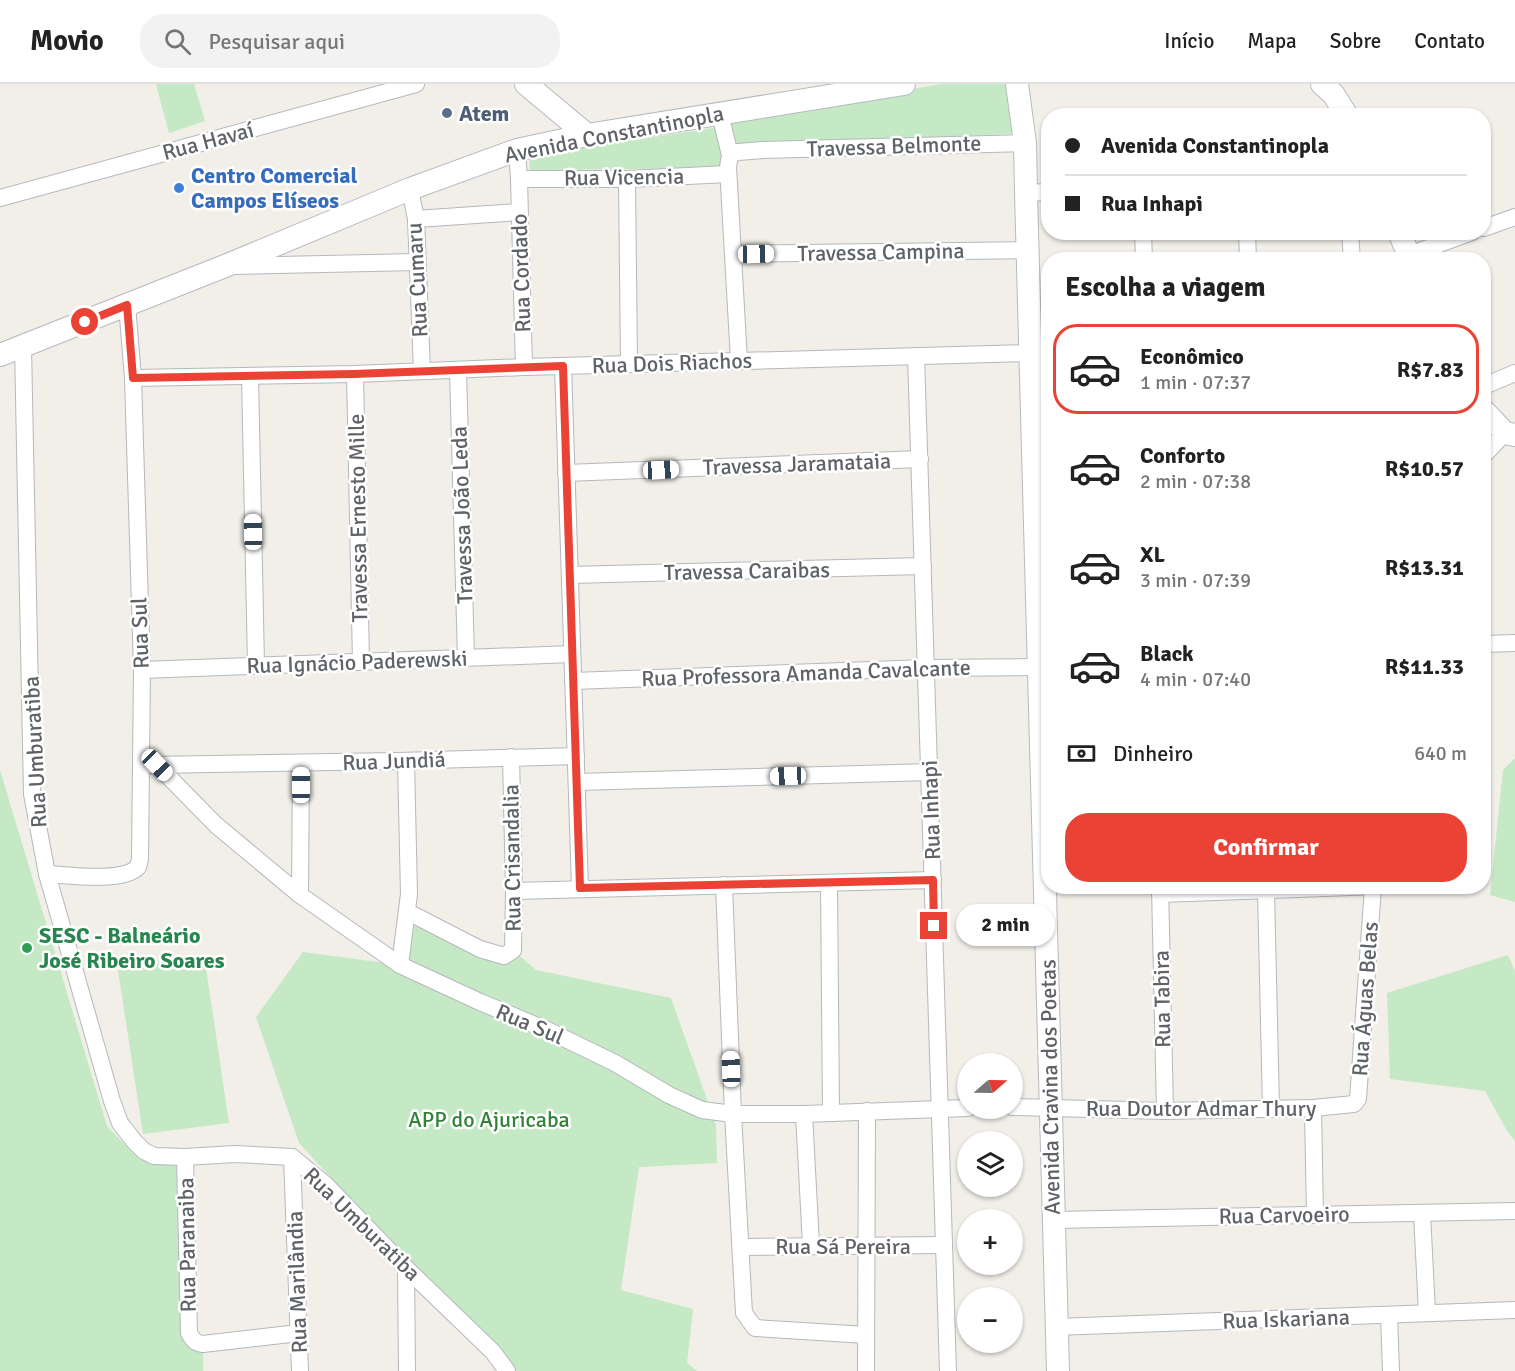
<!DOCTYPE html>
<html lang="pt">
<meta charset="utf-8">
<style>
:root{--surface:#fff;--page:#f2f2f2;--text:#222;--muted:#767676;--line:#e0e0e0;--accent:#ea4335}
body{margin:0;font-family:Signika,sans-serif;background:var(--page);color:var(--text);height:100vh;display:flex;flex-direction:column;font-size:22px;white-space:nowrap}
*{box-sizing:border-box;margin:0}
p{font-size:20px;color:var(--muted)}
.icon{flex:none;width:33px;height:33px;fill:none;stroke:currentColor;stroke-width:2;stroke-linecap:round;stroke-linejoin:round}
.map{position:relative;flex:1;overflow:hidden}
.panel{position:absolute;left:1041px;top:168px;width:450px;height:642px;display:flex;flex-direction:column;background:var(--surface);border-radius:24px;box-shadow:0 2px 4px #0004}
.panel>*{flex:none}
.hud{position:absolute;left:1041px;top:24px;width:450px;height:132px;border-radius:24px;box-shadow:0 2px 4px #0004;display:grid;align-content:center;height:132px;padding:0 24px;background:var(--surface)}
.needle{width:39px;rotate:70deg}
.controls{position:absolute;left:957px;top:969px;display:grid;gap:12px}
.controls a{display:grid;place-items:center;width:66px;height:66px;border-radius:50%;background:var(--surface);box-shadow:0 2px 4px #0004;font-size:30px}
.end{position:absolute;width:27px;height:27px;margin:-14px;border:8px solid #ea4335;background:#fff;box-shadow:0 0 0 3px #fff}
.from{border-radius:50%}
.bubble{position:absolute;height:42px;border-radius:21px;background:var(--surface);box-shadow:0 2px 4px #0004;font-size:20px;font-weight:700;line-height:42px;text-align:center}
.car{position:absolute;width:18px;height:36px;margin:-18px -9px;border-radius:8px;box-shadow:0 0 4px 2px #0007;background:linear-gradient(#fff 24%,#345 0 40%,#fff 0 76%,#345 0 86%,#fff 0)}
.hud b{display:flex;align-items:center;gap:21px;height:57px;font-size:22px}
.hud b+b{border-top:2px solid var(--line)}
.hud i{width:15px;height:15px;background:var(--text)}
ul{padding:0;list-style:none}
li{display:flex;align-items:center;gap:18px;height:90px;margin:0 12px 9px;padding:0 12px;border:3px solid transparent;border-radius:24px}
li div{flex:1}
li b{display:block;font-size:22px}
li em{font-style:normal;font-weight:700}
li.active{border-color:var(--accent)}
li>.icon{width:54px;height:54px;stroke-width:1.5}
h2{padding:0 24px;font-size:27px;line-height:72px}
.pay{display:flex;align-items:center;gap:15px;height:66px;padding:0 24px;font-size:22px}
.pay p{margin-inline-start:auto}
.button{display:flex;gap:12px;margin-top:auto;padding:12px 24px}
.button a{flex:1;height:69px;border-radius:24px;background:var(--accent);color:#fff;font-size:24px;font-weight:700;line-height:69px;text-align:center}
header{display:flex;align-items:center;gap:36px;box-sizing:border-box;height:84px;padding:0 30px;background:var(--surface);border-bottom:2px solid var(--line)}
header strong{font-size:28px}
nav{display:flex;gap:33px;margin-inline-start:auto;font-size:21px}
.search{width:420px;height:54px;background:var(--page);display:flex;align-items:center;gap:15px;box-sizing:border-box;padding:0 21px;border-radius:24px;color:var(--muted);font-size:22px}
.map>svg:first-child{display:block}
.green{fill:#c5e8c5}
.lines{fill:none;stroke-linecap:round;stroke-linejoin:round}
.street-casing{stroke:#b5b8bc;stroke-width:18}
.secondary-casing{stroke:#b6babf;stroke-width:24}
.street{stroke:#fff;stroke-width:16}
.secondary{stroke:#fff;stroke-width:22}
.route{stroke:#ea4335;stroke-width:8}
.service-dot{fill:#5c6f8a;stroke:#fff;stroke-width:2}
.shop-dot{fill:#3f7fe0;stroke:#fff;stroke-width:2}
.leisure-dot{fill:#2e9e5b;stroke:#fff;stroke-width:2}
.labels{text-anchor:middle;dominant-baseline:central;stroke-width:5;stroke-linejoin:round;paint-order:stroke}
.service-label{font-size:22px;font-weight:bold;fill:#4e5e75;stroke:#fff;text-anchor:start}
.street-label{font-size:22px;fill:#5f6368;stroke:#fff}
.shop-label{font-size:22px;font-weight:bold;fill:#366cbe;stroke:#fff;text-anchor:start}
.leisure-label{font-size:22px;font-weight:bold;fill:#27864d;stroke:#fff;text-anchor:start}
.park-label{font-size:22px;fill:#348238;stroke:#fff}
</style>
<header>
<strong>Movio</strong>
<div class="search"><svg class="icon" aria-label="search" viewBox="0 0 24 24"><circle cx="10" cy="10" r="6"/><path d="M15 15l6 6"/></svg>Pesquisar aqui</div>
<nav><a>Início</a><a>Mapa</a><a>Sobre</a><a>Contato</a></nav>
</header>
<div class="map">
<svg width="1515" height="1287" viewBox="0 0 1515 1287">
<rect width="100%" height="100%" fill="#f1efe8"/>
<g class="green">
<polygon points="156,0 194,0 205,37 169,49"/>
<polygon points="942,0 1022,0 1022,49 731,64 732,84 530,86 529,72 726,42 726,35"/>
<polygon points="1515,674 1515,818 1490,811 1503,686"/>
<polygon points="0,686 107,1042 131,1067 152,1080 185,1081 189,1249 203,1260 203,1287 0,1287"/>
<polygon points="408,828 480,865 513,866 536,886 671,914 716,1041 717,1079 639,1083 621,1206 693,1225 687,1279 697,1287 518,1287 504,1282 299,1059 256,933 303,868 400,881"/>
<polygon points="204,871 229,1039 143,1050 118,886"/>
<polygon points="1508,871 1515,887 1515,1057 1506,1045 1485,1007 1390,995 1387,909"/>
</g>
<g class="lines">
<defs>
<g id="street">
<polyline points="720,30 730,71"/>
<polyline points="517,66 519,95 524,283"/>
<polyline points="519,95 627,95 728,90"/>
<polyline points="627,95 629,280"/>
<polyline points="410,105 416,135 422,287"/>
<polyline points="1026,109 1048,108"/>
<polyline points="0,114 416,0"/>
<polyline points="416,135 519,128"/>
<polyline points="1484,144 1515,133"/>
<polyline points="1143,148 1144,176"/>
<polyline points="1247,148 1248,176"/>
<polyline points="1350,148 1352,176"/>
<polyline points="733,170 1028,166"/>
<polyline points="1409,171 1472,148"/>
<polyline points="235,182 417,178"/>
<polyline points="23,263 32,710 47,790 112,1017 120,1039 134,1057 144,1067 154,1072 185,1073 235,1070 292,1073 326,1101 406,1184 493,1268 507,1287"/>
<polyline points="916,272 948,1287"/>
<polyline points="739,277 728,83 730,71 738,68 763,66 1025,59"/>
<polyline points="563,282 580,804"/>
<polyline points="458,287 466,574"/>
<polyline points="355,290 361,578"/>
<polyline points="250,292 256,581"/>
<polyline points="133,294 355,290 524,283 1031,269"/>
<polyline points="1484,302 1515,289"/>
<polyline points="1484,371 1505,349"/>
<polyline points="566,389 920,375"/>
<polyline points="570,491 923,482"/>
<polyline points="1484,560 1515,559"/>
<polyline points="142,586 572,570"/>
<polyline points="573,597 926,584 1038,583"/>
<polyline points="151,681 398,677 576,672"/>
<polyline points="157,681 216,741 300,811 400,881 480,918 547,946 615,979 669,1011 702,1026 733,1030 804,1030 968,1024"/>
<polyline points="577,698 930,688"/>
<path d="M47,790c21,1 76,9 91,-7l2,-8 2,-189 -9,-292 -6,-73"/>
<polyline points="829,800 831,1029"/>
<polyline points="724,801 733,1030 744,1229 755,1244 866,1251"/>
<polyline points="1160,802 1165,1027"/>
<polyline points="514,807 933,796"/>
<polyline points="1266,807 1271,1024"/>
<polyline points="1160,810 1378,802"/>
<polyline points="300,811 301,679"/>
<polyline points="408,828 480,865 504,872 513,866 514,807 511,673"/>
<polyline points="400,881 409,810 406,677"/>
<polyline points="1012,1023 1165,1027 1313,1024 1354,1020 1358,1015 1373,803"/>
<polyline points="1313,1024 1315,1131"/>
<polyline points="804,1030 811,1161"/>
<path d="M185,1073l4,176c4,7 6,10 14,11l96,-11"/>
<polyline points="292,1073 300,1287"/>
<polyline points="1422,1129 1427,1229"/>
<polyline points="1053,1136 1515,1127"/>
<polyline points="741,1163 944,1161"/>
<polyline points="406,1184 407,1287"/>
<polyline points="1389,1231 1391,1287"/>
<polyline points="1056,1243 1515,1226"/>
<polyline points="866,1287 867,1027"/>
</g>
<g id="secondary">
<polyline points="526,0 587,51"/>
<polyline points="1017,0 1025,59 1026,109 1058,1287"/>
<polyline points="1322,0 1334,11 1347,32"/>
<polyline points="1399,148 1411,176"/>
<polyline points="0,271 225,182 410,105 517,66 587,51 904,0"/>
<polyline points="1484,327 1505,349 1515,351"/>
</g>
</defs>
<use href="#street" class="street-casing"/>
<use href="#secondary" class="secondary-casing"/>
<use href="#street" class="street"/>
<use href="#secondary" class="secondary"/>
</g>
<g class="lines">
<polyline class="route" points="85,238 127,221 133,294 354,290 563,282 580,804 933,796 934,842"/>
</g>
<circle class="service-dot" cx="447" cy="29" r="6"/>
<circle class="shop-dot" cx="179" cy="104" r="6"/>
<circle class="leisure-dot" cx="27" cy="864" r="6"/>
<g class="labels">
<g class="service-label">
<text x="459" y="29">Atem</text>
</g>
<g class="street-label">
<text transform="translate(614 50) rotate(-11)">Avenida Constantinopla</text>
<text transform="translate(208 57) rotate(-15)">Rua Havaí</text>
<text transform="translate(894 62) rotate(-2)">Travessa Belmonte</text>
<text transform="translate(624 93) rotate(-1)">Rua Vicencia</text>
<text transform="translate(881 168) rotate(-1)">Travessa Campina</text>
<text transform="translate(521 189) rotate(-92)">Rua Cordado</text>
<text transform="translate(417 196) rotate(-93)">Rua Cumaru</text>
<text transform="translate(672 279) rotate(-2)">Rua Dois Riachos</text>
<text transform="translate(797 380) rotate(-2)">Travessa Jaramataia</text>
<text transform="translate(462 431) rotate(-92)">Travessa João Leda</text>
<text transform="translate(358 434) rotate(-91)">Travessa Ernesto Mille</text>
<text transform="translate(747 487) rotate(-1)">Travessa Caraibas</text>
<text transform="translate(140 549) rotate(-92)">Rua Sul</text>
<text transform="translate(357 578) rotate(-2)">Rua Ignácio Paderewski</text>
<text transform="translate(806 589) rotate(-2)">Rua Professora Amanda Cavalcante</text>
<text transform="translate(35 668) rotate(-93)">Rua Umburatiba</text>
<text transform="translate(394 677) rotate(-2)">Rua Jundiá</text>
<text transform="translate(931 726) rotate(-92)">Rua Inhapi</text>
<text transform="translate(512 774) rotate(-91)">Rua Crisandalia</text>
<text transform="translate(1162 915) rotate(-91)">Rua Tabira</text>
<text transform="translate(1365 915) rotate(-86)">Rua Águas Belas</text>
<text transform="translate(530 940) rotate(23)">Rua Sul</text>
<text transform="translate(1050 1003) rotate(-91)">Avenida Cravina dos Poetas</text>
<text x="1201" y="1024">Rua Doutor Admar Thury</text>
<text transform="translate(1284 1131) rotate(-1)">Rua Carvoeiro</text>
<text transform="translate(362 1140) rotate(44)">Rua Umburatiba</text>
<text transform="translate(187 1161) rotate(-91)">Rua Paranaiba</text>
<text x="843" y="1162">Rua Sá Pereira</text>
<text transform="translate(297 1198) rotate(-92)">Rua Marilândia</text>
<text transform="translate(1286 1235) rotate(-2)">Rua Iskariana</text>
</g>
<g class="shop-label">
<text x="191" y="91">Centro Comercial<tspan x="191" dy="25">Campos Elíseos</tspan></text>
</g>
<g class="leisure-label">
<text x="39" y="851">SESC - Balneário<tspan x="39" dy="25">José Ribeiro Soares</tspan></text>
</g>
<g class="park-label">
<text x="489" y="1035">APP do Ajuricaba</text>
</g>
</g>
</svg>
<div class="controls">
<a><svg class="needle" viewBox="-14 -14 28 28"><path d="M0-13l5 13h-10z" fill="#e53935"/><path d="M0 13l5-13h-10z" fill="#767676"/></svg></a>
<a><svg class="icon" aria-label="layers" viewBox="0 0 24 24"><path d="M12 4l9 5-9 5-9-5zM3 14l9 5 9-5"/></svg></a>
<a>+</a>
<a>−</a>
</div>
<i class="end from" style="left:85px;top:238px"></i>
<i class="end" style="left:934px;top:842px"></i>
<div class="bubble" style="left:956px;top:820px;width:99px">2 min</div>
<i class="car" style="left:756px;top:170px;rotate:89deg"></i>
<i class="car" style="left:661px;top:386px;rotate:87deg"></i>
<i class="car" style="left:253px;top:448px;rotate:359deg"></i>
<i class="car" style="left:157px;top:681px;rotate:136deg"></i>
<i class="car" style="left:788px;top:692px;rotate:268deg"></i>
<i class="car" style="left:301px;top:701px;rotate:0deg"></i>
<i class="car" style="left:731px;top:985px;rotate:358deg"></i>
<div class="hud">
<b><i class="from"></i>Avenida Constantinopla</b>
<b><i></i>Rua Inhapi</b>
</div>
<section class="panel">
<h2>Escolha a viagem</h2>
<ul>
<li class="active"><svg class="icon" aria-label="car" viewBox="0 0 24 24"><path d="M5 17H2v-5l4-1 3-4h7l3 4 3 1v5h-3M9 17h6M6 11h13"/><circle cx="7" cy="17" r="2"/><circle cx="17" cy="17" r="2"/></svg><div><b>Econômico</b><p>1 min · 07:37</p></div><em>R$7.83</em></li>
<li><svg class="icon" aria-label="car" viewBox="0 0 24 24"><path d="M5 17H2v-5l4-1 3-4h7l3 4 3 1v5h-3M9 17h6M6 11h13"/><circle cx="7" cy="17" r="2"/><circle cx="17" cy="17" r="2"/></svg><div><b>Conforto</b><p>2 min · 07:38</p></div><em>R$10.57</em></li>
<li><svg class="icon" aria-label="car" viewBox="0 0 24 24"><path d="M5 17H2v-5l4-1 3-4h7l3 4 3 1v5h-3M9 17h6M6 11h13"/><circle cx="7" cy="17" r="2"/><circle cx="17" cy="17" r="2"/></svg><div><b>XL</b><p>3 min · 07:39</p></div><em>R$13.31</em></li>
<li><svg class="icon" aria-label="car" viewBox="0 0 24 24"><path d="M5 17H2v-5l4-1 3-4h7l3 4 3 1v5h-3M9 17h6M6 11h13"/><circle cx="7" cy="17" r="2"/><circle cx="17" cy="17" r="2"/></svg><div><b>Black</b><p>4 min · 07:40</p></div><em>R$11.33</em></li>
</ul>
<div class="pay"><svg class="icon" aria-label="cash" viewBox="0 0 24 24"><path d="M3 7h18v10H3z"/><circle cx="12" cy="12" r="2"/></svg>Dinheiro<p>640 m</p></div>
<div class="button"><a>Confirmar</a></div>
</section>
</div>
